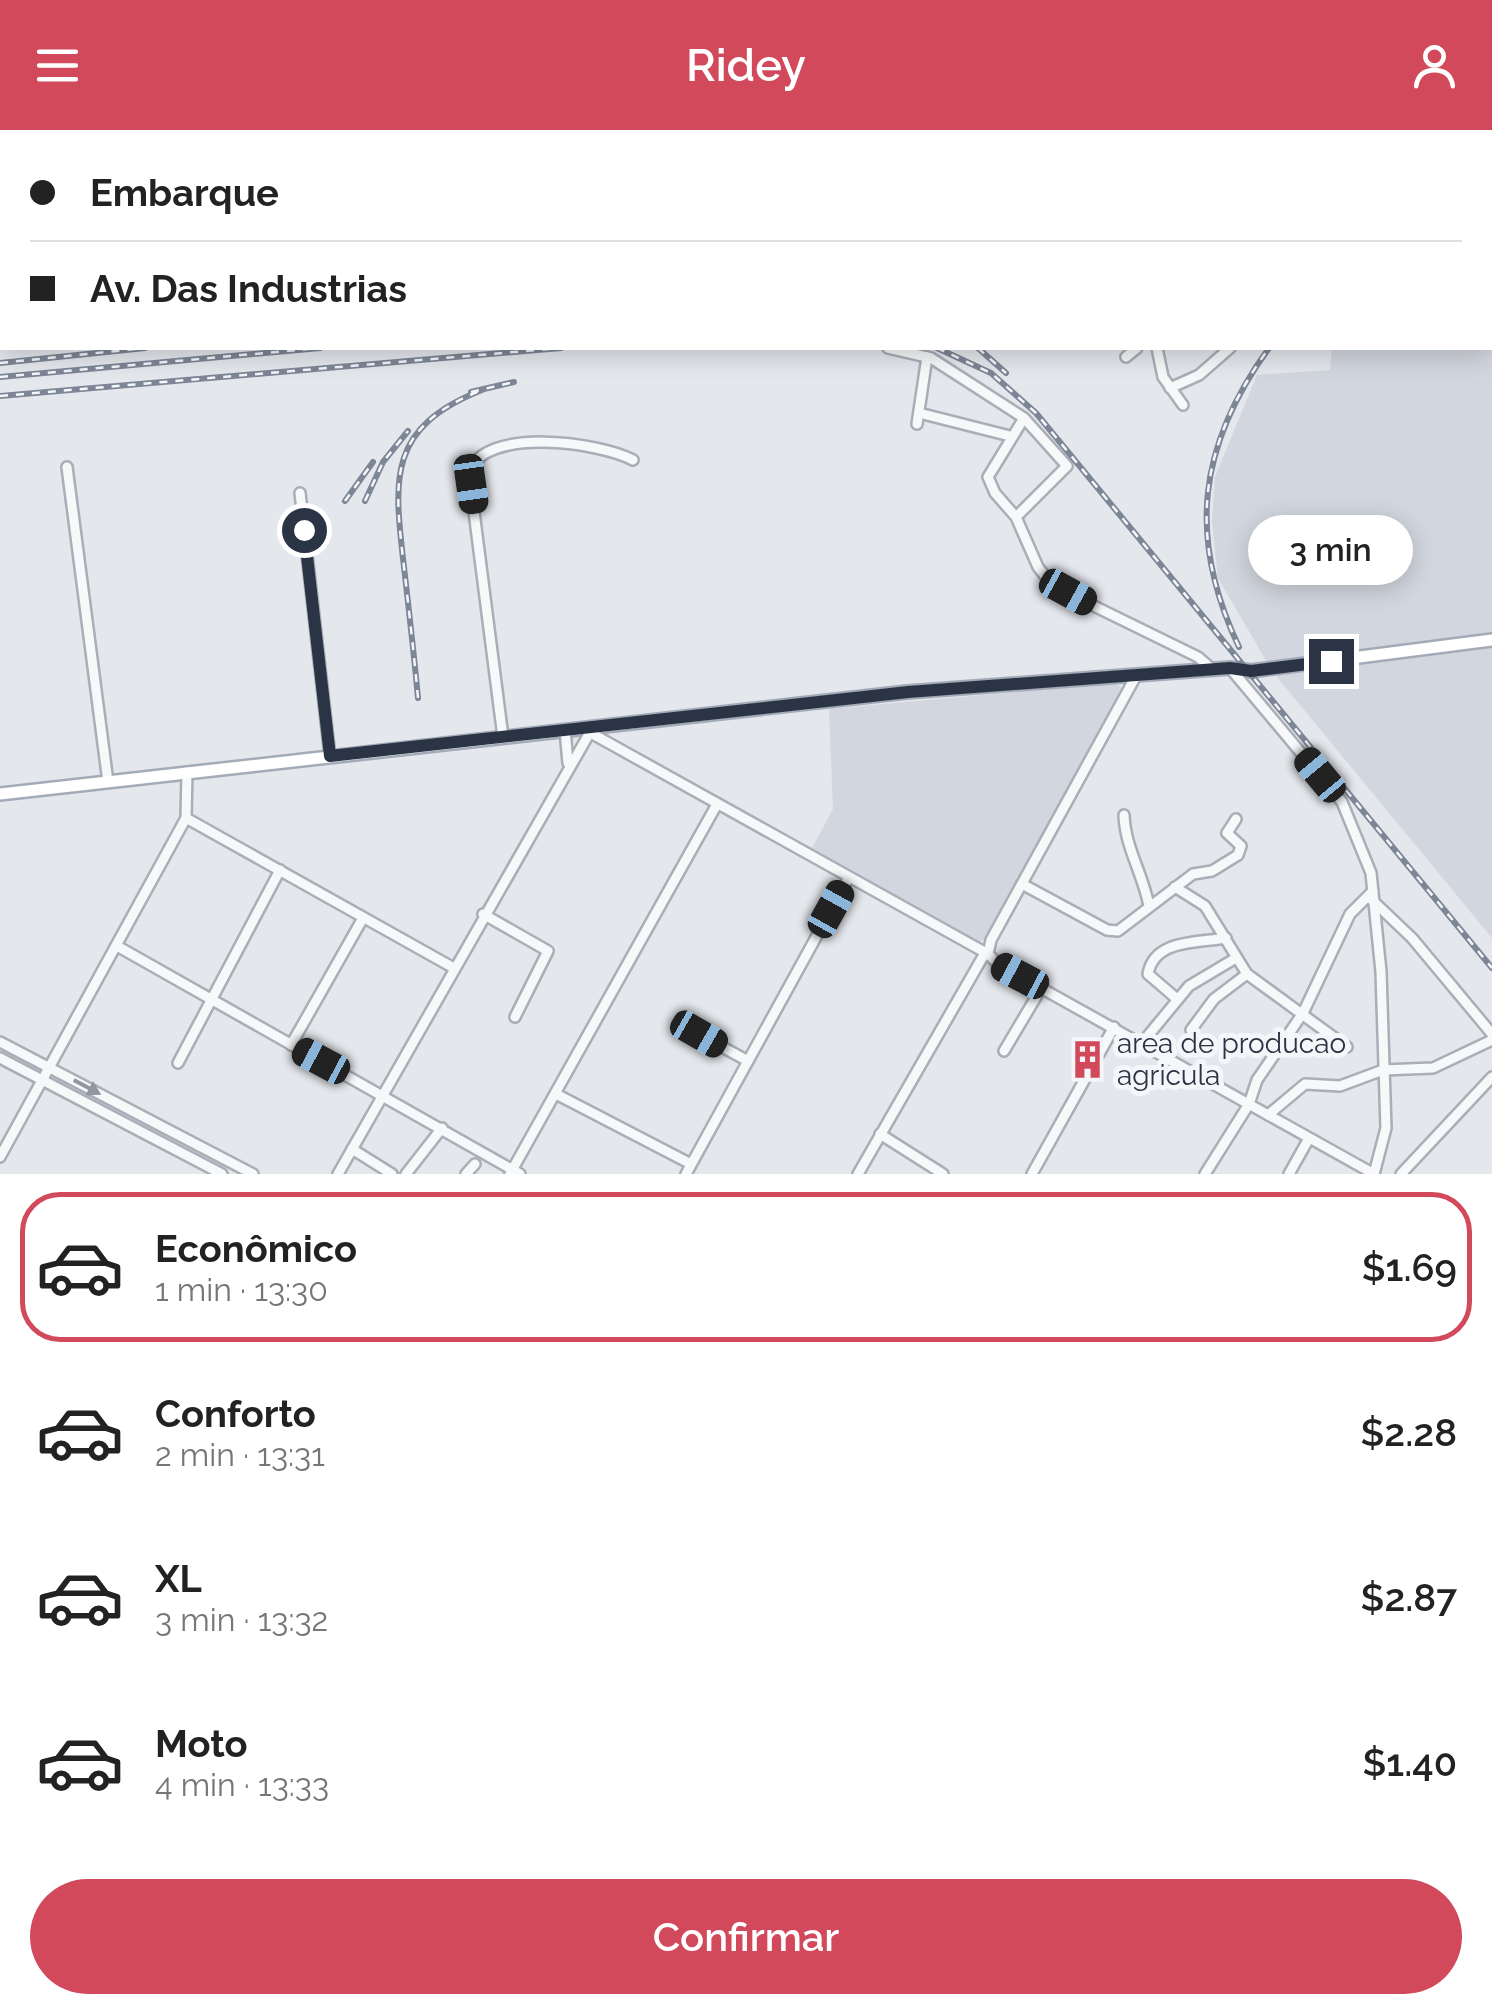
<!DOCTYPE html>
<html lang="pt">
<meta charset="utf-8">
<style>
:root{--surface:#fff;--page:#f2f2f2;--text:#222;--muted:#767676;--line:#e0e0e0;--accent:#d1495b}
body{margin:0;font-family:Raleway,sans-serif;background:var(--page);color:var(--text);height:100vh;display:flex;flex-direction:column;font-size:38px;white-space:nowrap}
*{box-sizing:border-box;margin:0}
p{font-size:32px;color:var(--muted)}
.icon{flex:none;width:55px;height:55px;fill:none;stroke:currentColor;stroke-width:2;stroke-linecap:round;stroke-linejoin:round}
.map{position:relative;height:1044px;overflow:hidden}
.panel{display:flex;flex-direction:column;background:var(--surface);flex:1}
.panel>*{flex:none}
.hud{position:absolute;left:0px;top:0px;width:1492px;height:220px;box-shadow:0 5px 25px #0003;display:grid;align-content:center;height:220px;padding:0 30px;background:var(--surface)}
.end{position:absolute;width:45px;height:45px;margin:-22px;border:12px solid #2b3445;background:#fff;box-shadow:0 0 0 5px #fff}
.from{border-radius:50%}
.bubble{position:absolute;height:70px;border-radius:35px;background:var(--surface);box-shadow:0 5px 25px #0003;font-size:32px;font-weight:600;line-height:70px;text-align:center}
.car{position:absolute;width:30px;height:60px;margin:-30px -15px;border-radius:12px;box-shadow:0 0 8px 2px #0007;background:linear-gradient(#222 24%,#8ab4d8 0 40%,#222 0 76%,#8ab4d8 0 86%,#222 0)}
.hud b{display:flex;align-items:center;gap:35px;height:95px;font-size:38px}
.hud b+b{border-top:2px solid var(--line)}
.hud i{width:25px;height:25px;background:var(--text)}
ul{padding:18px 0 0;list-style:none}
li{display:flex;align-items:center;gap:30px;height:150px;margin:0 20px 15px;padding:0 10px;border:5px solid transparent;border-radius:40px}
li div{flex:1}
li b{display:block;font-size:38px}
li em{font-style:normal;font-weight:600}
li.active{border-color:var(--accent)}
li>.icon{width:90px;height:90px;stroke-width:1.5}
.cta{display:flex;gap:20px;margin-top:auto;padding:20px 30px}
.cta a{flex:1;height:115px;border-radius:60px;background:var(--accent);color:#fff;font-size:40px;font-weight:600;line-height:115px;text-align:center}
header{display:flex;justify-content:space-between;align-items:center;height:130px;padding:0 30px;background:var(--accent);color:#fff;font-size:45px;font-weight:600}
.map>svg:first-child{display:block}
.built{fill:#d2d6de}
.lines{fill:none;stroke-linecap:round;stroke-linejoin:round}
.minor-casing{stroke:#a9aeb7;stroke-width:14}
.major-casing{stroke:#a3abb8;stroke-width:16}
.minor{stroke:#f7f8fa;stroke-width:9}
.major{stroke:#fff;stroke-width:11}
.rail-casing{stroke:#7d8696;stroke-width:6}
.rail{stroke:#f4f6f9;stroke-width:2.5;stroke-dasharray:8;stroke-linecap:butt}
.oneway{fill:#9196a0}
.route{stroke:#2b3445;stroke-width:12}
.labels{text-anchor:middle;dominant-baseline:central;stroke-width:10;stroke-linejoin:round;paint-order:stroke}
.poi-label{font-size:28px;fill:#2b3445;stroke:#f4f6f9;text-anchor:start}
</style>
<header><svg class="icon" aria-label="menu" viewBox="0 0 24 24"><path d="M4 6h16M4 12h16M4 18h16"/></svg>Ridey<svg class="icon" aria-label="person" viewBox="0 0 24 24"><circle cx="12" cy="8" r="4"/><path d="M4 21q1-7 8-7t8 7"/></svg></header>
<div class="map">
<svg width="1492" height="1044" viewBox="0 0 1492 1044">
<rect width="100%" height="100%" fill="#e4e7ec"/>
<g class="built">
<polygon points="1492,179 1492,808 1272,541 1218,448 1212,392 1215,347 1257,245 1330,240 1332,218 1490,218"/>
<polygon points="1114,553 1124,559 988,808 979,812 812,718 833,679 829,579"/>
</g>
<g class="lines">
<defs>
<g id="minor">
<polyline points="62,0 62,2"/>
<polyline points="300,0 300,2"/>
<polyline points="490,0 491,2"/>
<polyline points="609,0 609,2"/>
<polyline points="721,0 721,2"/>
<polyline points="870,0 870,2"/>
<polyline points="963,0 963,2"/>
<polyline points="1149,0 1149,2"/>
<polyline points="1385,0 1385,2"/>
<polyline points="149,2 150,0"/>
<polyline points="1463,2 1486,2"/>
<polyline points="0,119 2,119"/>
<polyline points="0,165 2,165"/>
<polyline points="1490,171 1492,171"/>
<polyline points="888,218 931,228 1024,288"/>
<polyline points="1157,218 1163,247 1183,275"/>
<polyline points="1126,227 1137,218"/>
<polyline points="1170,258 1199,245 1230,218"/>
<polyline points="919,283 1010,306"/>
<polyline points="917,294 927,227"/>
<polyline points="67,337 108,652"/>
<polyline points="300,363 330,626"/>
<polyline points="1016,387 995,363 988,347 1024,288 1067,336 1016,387 1038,437 1053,456 1198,527 1213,540"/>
<polyline points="1230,538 1342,672 1371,743 1381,842 1386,998 1374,1044"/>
<polyline points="1136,546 991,810 988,824 998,834 1374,1044"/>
<polyline points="565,600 568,633"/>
<polyline points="589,602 988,824"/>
<path d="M503,607l-34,-264c14,-47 130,-31 164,-13"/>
<path d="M1124,685c1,32 19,59 25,91"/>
<polyline points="186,688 452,837"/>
<polyline points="1022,754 1107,800 1118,801 1193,744 1212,741 1238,725 1241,716 1227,703 1236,689"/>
<polyline points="1175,757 1205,776 1247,844 1347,917"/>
<polyline points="1371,769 1412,808 1492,904"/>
<polyline points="483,784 548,821 515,887"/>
<polyline points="117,816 520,1044"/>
<path d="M1177,869l-29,-25c6,-35 50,-31 78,-36"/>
<polyline points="680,894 748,931"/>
<polyline points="1191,900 1214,869 1247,844"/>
<polyline points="0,912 253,1044"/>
<polyline points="1142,913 1189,856 1236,828"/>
<polyline points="291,915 363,788"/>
<polyline points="1004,921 1042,857"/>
<polyline points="0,928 222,1044"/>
<polyline points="178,933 280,740"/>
<polyline points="556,964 691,1034"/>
<polyline points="1268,985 1305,954 1340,956 1383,940 1433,938 1492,910"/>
<polyline points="880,1004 943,1044"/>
<polyline points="352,1019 392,1044"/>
<polyline points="0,1027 186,688 187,642"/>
<polyline points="338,1044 593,597"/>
<polyline points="406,1044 442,998"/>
<polyline points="466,1044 475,1034"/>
<polyline points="510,1044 716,676"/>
<polyline points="686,1044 848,749"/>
<polyline points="858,1044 985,823"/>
<polyline points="1032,1044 1114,897"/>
<polyline points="1205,1044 1249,974 1257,950 1303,883 1350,784 1373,761"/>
<polyline points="1289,1044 1308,1010"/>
<polyline points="1401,1044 1492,947"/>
</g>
<polyline id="major" points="0,664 907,562 1230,538 1251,541 1492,510"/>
</defs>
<use href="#minor" class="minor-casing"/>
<use href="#major" class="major-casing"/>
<use href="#minor" class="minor"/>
<use href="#major" class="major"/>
<defs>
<g id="rail">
<polyline points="1490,117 1492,116"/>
<polyline points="937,218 991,243 1036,283 1492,838"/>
<polyline points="978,218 1006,243"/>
<polyline points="0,233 145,218"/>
<polyline points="0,247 320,218"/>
<polyline points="471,262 514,252"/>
<polyline points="0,266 561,218"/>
<polyline points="345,371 373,332"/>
<polyline points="365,371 383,332 408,301"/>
<path d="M1239,517c-52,-110 -41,-201 30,-299"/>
<path d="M418,568c-4,-44 -9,-87 -14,-131 -10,-87 -18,-139 78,-177"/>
</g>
</defs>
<use href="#rail" class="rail-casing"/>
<use href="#rail" class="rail"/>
</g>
<defs><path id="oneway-solid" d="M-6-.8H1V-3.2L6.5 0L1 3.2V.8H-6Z" transform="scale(2.5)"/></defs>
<use class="oneway" href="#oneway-solid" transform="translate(87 957) rotate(28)"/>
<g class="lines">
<polyline class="route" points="304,400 330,626 908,562 1230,538 1251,541 1331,531"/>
</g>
<defs>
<symbol id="building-bare" viewBox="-9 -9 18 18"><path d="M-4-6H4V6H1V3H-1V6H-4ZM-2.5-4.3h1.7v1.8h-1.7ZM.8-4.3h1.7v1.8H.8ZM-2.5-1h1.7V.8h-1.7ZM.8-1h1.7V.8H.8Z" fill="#d1495b" stroke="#f4f6f9" stroke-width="2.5" paint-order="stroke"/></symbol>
</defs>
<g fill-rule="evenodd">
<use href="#building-bare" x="1060" y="902" width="55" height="55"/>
</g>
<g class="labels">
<g class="poi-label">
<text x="1117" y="913">area de producao<tspan x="1117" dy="32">agricula</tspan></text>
</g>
</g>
</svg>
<i class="end from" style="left:304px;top:400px"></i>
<i class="end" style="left:1331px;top:531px"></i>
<div class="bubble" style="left:1248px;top:385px;width:165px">3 min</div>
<i class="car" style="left:471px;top:354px;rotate:172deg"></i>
<i class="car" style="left:1068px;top:462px;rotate:119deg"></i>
<i class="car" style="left:1320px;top:645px;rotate:320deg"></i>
<i class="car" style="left:831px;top:779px;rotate:29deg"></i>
<i class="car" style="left:1020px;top:846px;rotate:298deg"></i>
<i class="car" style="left:699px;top:904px;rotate:120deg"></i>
<i class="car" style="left:321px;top:931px;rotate:298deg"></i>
<div class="hud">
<b><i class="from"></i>Embarque</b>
<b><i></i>Av. Das Industrias</b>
</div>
</div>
<section class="panel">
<ul>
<li class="active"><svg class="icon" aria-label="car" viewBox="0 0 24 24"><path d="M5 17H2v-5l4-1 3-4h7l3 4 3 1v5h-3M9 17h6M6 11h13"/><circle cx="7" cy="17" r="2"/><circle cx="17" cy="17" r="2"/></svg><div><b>Econômico</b><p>1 min · 13:30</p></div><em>$1.69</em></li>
<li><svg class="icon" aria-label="car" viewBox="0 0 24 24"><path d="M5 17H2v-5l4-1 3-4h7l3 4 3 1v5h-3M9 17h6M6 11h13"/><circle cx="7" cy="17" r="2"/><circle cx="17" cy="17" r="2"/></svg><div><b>Conforto</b><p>2 min · 13:31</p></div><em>$2.28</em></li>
<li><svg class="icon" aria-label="car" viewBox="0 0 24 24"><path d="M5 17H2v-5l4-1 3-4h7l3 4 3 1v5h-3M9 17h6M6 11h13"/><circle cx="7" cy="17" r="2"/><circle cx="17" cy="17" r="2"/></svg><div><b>XL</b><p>3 min · 13:32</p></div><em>$2.87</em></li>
<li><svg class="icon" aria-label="car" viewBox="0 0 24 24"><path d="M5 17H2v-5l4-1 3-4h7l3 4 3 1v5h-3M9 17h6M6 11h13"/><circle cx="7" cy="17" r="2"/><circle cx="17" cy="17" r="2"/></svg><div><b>Moto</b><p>4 min · 13:33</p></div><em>$1.40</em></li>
</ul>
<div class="cta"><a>Confirmar</a></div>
</section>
